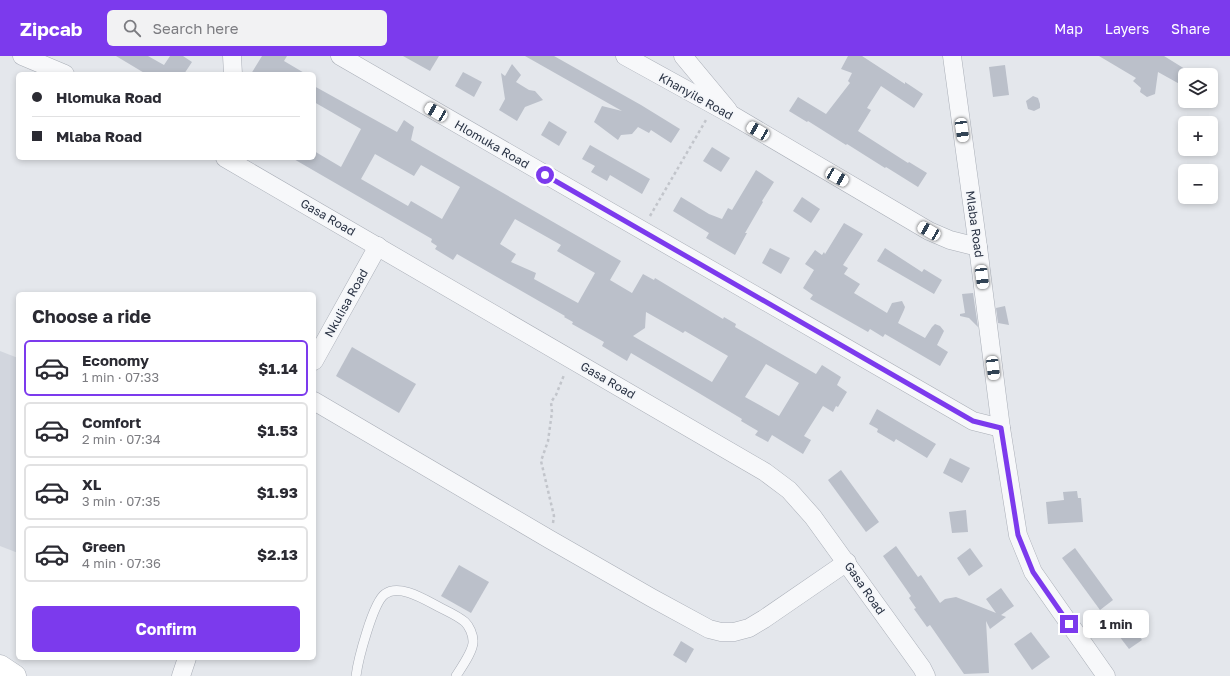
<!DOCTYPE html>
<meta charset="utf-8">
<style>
:root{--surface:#fff;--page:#f2f2f3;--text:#2b2b33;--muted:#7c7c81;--line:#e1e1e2;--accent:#7c3aed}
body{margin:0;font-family:"Golos Text",sans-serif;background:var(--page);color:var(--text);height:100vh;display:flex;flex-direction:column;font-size:15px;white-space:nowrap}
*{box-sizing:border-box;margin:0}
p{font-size:13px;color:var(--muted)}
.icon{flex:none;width:22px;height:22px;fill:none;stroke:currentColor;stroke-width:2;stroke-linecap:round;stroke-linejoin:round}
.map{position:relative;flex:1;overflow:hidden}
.sheet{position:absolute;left:16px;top:236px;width:300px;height:368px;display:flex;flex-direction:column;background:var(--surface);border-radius:6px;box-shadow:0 2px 6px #0003}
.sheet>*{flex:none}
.banner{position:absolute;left:16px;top:16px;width:300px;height:88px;border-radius:6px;box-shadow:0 2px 6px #0003;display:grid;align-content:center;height:88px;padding:0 16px;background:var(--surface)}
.fabs{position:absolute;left:1178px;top:12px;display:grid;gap:8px}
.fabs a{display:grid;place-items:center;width:40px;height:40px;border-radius:6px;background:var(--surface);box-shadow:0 2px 6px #0003;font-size:20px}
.end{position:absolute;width:18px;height:18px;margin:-9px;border:5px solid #7c3aed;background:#fff;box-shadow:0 0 0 2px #fff}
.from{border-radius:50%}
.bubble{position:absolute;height:28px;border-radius:6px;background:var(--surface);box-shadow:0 2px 6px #0003;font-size:13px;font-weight:700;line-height:28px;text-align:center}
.car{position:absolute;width:12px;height:24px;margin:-12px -6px;border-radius:5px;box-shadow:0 0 3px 1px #0007;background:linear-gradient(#fff 24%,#345 0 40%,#fff 0 76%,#345 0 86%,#fff 0)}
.banner b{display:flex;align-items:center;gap:14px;height:38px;font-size:15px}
.banner b+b{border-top:1px solid var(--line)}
.banner i{width:10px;height:10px;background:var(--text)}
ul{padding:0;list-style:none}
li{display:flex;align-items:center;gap:12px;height:56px;margin:0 8px 6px;padding:0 8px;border:2px solid var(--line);border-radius:6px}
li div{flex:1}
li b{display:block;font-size:15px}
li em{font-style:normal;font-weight:700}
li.selected{border-color:var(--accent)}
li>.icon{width:36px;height:36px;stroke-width:1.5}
h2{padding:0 16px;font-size:18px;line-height:48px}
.button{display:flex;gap:8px;margin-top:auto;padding:8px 16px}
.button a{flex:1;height:46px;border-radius:6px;background:var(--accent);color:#fff;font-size:16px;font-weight:700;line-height:46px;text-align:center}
header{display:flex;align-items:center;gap:24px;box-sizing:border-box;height:56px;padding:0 20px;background:var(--accent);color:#fff}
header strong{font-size:19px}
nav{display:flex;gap:22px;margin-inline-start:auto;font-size:14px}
.search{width:280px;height:36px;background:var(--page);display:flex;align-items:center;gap:10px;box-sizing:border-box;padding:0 14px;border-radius:6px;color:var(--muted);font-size:15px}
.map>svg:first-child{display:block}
.built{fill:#d2d6de}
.building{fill:#bbc0ca;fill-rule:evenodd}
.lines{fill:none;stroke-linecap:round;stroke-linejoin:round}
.lane-casing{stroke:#a9aeb7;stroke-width:10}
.street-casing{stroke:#a9aeb7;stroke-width:19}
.secondary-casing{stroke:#a9aeb7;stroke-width:23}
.path{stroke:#c2c5cb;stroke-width:2.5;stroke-dasharray:3 3;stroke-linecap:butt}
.lane{stroke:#f7f8fa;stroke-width:9}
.street{stroke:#f7f8fa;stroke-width:18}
.secondary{stroke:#fff;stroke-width:22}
.route{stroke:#7c3aed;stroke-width:5}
.labels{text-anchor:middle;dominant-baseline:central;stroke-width:3.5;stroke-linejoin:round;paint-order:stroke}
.street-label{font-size:12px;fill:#2b3445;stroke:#f4f6f9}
</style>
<header>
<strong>Zipcab</strong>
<div class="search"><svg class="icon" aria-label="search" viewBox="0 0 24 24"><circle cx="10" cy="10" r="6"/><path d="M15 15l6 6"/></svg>Search here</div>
<nav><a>Map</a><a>Layers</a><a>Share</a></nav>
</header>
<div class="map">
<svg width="1230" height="620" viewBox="0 0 1230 620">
<rect width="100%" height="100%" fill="#e4e7ec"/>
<polygon class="built" points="0,295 18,302 18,497 0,490"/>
<g class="building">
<polygon points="116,0 148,0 164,9 170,0 183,0 192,6 184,18 146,18"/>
<polygon points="262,0 287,0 284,5 306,18 251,18"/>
<polygon points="403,0 439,0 430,15"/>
<polygon points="525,0 554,0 641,49 680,73 671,87 651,74 649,77 638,71 632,78 621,79 618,84 594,66 602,50 622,55"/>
<polygon points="848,0 862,0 905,28 905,26 923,38 914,52 881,30 867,52 871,54 858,75 908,107 909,106 927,117 918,131 886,111 885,112 847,88 846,89 808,65 807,66 789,55 798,41 826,58 850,27 848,25 852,17 841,13"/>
<polygon points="1099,0 1164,0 1185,13 1185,31 1158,16 1155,38 1147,41 1140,36 1141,32 1133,25 1136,22"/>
<polygon points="512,8 521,19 516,26 529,34 535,35 543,44 525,51 517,65 499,54 505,43 501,17 505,20"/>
<polygon points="1005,9 1009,39 993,41 989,11"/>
<polygon points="463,16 482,26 474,41 455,30"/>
<path d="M314,30l83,46 7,-12 10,7 -3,13 12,7 198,114 -11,19 22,13 11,-19 11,6 1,-2 68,41 1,-2 12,7 -1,3 81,47 6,-9 19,12 -4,8 10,7 -9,15 -2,-1 -3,6 -10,-6 -19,30 7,4 -8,14 -31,-19 -4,7 -13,-7 3,-4 -17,-10 1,-2 -45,-27 -66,-39 -4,8 -25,-15 2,-4 -32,-18 1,-2 -9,-5 1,-1 -108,-62 -4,6 -18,-11 2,-3 -6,-4 1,-3 -140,-81h22v-7l27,16 20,-38 -47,-27zM375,98l39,22 7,-11 39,22 -18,32 -31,-18 -3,5 -47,-27zM515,163l46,26 -4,6 38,22 -17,30 -44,-24 2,-6 -25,-11 5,-8 -16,-10zM646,256l37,21 2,-2 43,25 -16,26 -79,-46 12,-8zM766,308l33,19 -20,33 -34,-19z"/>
<polygon points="1033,40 1038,42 1040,48 1040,52 1034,55 1028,53 1026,45"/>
<polygon points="549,65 567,76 559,90 541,79"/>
<polygon points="590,89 650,123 642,138 610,119 607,125 591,116 595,110 582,103"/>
<polygon points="712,91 730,102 721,116 703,105"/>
<polygon points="756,114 774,126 762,145 763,146 745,177 747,177 735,199 706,182 709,177 673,155 681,141 709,158 722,163 728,152 732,154"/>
<polygon points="802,141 820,153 811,167 793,155"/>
<polygon points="844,167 863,178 843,209 848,212 844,218 860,228 854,237 887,257 892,247 902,245 905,251 904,254 898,267 925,282 932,271 935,268 940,270 944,275 937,289 948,296 940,310 885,278 883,281 870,273 868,276 810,243 813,239 803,232 814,214 805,208 815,194 822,199 824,196 825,198"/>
<polygon points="770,192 790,202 781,218 762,207"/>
<polygon points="885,192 922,216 924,213 942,224 934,238 877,205"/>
<polygon points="973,237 978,271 969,262 960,260 960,258 965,257 962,238"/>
<polygon points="1005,250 1009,269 998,267 996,252"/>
<polygon points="352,291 416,328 399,357 336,320"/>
<polygon points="877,353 936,388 927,402 896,383 894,386 877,376 878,373 869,368"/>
<polygon points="950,402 970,412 962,427 943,417"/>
<polygon points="841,414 879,466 866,476 828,424"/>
<polygon points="1077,435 1078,442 1081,442 1083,466 1048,468 1046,446 1064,444 1063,436"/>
<polygon points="966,454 968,476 952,477 949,456"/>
<polygon points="896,490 918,521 921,519 940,547 945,543 956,541 996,557 986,543 1001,532 1014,550 1001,559 1006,561 990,573 986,565 989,617 964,618 930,569 927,571 914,553 916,552 909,542 911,540 883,500"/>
<polygon points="970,492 983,510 969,520 957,502"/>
<polygon points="1075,492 1113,544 1100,554 1062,502"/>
<polygon points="459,509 489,526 471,557 441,540"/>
<polygon points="1129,566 1142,584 1129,593 1116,576"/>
<polygon points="1031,576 1050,601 1032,614 1014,588"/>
<polygon points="681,585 694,593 686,607 673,599"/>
</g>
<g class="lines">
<defs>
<path id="lane" d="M356,620c2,-16 17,-74 29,-82 15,-11 42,7 56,14 8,4 17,8 24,14 4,4 8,12 8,19 1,9 -12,27 -17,35"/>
<g id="street">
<polyline points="22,0 65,18"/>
<polyline points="232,0 233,18"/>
<polyline points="340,0 973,365 1001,372"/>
<polyline points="625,0 732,59 929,175 950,184 978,191"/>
<polyline points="683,0 728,54"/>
<polyline points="952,0 978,191 1001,372 1018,479 1033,516 1106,620"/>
<polyline points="225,102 765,416 789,434 813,461 922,612 926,620"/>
<polyline points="314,305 378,190"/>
<polyline points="314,345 549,483 652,542 709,573 721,576 734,576 749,572 764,563 847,506"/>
<polyline points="181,620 187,602"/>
</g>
<polyline id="secondary" points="0,610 15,620"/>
</defs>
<use href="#lane" class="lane-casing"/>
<use href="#street" class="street-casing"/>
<use href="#secondary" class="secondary-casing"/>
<g class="path">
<polyline points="650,160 706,64"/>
<polyline points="553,467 554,460 541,405 548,385 552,356 551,346 556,339 564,319"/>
</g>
<use href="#lane" class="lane"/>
<use href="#street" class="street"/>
<use href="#secondary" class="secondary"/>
</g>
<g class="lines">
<polyline class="route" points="545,119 973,365 1001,372 1018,479 1033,516 1069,568"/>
</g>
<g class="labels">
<g class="street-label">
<text transform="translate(696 40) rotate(29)">Khanyile Road</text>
<text transform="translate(492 88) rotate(30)">Hlomuka Road</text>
<text transform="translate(328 161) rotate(30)">Gasa Road</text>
<text transform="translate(975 168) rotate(82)">Mlaba Road</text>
<text transform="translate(346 247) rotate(-61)">Nkulisa Road</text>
<text transform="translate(608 324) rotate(30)">Gasa Road</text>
<text transform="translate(865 532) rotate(55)">Gasa Road</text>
</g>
</g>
</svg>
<div class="fabs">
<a><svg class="icon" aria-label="layers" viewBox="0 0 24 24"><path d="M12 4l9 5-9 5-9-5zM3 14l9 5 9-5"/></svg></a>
<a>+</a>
<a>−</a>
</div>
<i class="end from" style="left:545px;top:119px"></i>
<i class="end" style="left:1069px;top:568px"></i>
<div class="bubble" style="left:1083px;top:554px;width:66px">1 min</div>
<i class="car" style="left:436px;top:56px;rotate:300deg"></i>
<i class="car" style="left:962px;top:74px;rotate:172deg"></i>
<i class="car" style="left:758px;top:75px;rotate:300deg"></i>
<i class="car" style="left:837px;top:121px;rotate:120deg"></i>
<i class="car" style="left:929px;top:175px;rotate:300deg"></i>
<i class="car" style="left:982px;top:221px;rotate:173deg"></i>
<i class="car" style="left:993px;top:312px;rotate:173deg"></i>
<div class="banner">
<b><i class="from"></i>Hlomuka Road</b>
<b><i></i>Mlaba Road</b>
</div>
<section class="sheet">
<h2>Choose a ride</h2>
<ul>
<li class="selected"><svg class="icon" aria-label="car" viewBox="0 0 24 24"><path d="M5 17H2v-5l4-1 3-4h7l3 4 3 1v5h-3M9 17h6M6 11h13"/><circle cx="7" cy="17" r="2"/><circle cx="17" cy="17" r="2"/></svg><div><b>Economy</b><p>1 min · 07:33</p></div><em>$1.14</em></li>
<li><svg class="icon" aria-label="car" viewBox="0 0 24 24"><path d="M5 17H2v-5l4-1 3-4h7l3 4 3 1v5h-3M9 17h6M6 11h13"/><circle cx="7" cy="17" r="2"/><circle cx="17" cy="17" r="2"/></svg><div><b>Comfort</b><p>2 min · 07:34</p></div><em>$1.53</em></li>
<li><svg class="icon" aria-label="car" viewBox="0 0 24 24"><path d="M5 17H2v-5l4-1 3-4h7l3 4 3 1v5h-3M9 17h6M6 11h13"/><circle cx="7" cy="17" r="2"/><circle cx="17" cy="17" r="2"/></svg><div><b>XL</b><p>3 min · 07:35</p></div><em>$1.93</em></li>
<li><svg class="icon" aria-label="car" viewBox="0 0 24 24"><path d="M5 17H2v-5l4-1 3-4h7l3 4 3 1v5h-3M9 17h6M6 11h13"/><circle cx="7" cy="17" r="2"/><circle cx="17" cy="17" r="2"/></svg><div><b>Green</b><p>4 min · 07:36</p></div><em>$2.13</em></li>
</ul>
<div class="button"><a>Confirm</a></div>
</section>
</div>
